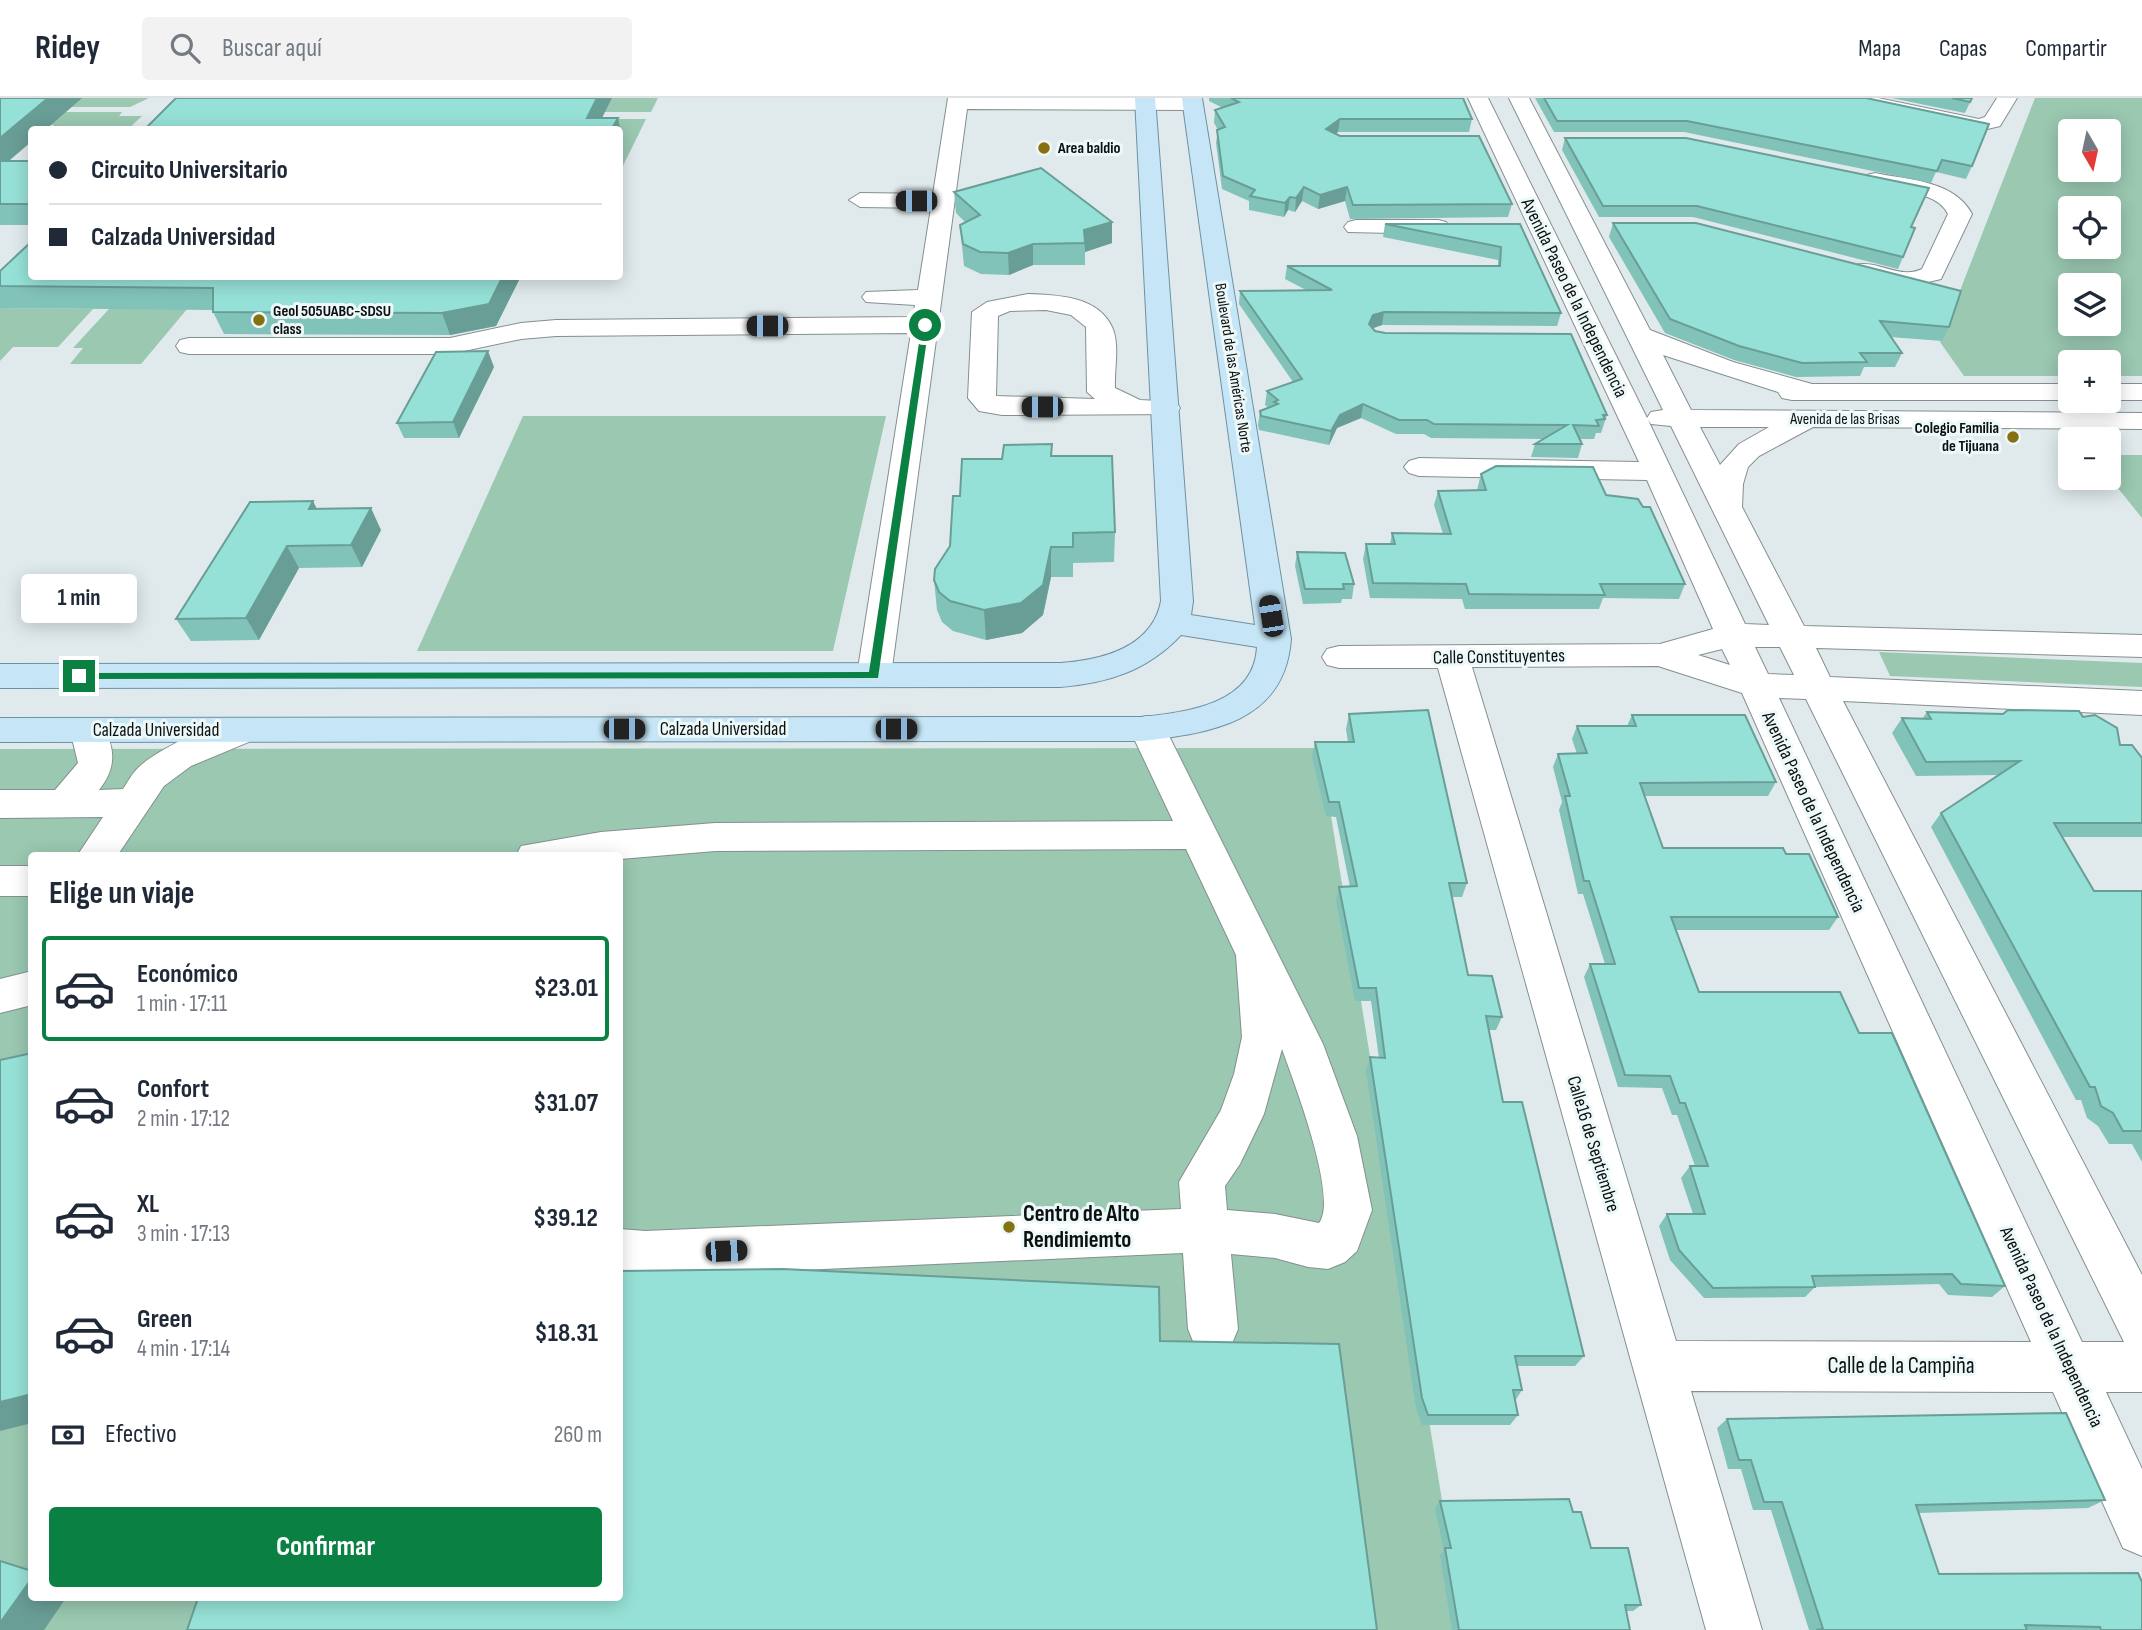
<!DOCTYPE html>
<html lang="es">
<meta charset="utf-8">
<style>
:root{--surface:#fff;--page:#f2f2f3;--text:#1f2937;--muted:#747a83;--line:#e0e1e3;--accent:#0b8043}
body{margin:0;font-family:"Sofia Sans Condensed",sans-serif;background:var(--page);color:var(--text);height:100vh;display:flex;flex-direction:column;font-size:26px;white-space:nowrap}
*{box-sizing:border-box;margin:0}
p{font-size:23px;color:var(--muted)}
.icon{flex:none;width:38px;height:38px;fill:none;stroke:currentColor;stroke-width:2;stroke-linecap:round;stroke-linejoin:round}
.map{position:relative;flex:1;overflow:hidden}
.sheet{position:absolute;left:28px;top:754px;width:595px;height:749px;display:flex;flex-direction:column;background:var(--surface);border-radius:7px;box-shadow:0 4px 18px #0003}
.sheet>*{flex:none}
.banner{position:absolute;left:28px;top:28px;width:595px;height:154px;border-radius:7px;box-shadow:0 4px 18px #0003;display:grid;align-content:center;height:154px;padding:0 21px;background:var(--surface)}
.needle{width:46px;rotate:171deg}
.tools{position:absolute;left:2058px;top:21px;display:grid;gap:14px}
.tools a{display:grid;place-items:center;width:63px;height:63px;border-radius:7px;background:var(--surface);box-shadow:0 4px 18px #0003;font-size:35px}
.end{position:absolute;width:32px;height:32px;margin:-16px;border:9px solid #0b8043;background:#fff;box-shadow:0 0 0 4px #fff}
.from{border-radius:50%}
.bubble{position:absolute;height:49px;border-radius:7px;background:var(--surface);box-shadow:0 4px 18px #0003;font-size:23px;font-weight:700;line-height:49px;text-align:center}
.car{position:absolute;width:21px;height:42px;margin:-21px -10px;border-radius:9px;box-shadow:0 0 5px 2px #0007;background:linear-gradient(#222 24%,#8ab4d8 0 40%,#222 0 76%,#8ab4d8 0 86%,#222 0)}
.banner b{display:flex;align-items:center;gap:24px;height:66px;font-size:26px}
.banner b+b{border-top:2px solid var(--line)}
.banner i{width:18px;height:18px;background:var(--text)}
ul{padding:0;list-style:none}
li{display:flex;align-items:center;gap:21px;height:105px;margin:0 14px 10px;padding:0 7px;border:4px solid transparent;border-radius:7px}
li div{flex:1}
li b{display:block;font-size:26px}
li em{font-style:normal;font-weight:700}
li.selected{border-color:var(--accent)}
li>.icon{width:63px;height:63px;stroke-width:1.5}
h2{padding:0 21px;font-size:32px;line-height:84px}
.pay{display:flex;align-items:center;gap:18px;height:77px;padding:0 21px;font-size:26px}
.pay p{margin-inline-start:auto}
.primary-button{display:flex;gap:14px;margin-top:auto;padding:14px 21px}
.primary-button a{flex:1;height:80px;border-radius:7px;background:var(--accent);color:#fff;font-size:28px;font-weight:700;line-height:80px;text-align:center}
header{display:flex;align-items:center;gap:42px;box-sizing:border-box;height:98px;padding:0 35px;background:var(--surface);border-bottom:2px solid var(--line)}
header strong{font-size:33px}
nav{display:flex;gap:38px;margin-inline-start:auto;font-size:24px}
.search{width:490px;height:63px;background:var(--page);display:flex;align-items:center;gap:18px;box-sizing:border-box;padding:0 24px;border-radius:7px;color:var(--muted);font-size:26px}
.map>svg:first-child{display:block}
.green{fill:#9ac8b1;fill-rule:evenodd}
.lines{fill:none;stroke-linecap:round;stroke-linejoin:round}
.minor-casing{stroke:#858f90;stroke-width:2}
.major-casing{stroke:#6d91a3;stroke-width:2}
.minor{fill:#fff;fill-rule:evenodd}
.major{fill:#c6e6f7;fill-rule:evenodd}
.wall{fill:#81c2b9}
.shaded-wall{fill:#699e96}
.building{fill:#96e1d7;stroke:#699e96;stroke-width:2}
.route{fill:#0b8043}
.poi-dot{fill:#867112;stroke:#edf8f9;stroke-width:2.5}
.labels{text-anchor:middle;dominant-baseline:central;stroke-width:6;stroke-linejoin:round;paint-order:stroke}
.far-poi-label{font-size:16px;font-weight:bold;fill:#0d1011;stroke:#edf8f9;text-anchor:start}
.far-street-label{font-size:16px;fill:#0d1011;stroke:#edf8f9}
.street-label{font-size:19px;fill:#0d1011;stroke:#edf8f9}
.near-poi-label{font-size:23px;font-weight:bold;fill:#0d1011;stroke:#edf8f9;text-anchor:start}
.near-street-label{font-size:23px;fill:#0d1011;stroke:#edf8f9}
</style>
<header>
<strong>Ridey</strong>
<div class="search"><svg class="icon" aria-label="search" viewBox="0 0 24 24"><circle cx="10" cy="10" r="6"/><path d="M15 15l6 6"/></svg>Buscar aquí</div>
<nav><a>Mapa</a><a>Capas</a><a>Compartir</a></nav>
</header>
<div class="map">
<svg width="2142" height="1532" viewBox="0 0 2142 1532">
<rect width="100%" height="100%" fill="#e0eaec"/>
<g class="green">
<polygon points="43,0 149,0 130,9 32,9"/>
<polygon points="484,0 658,0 651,14 500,14"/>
<path d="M2035,0h107v278h-33v-14h-39v14h-106l-24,-34zM2070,33h39v39h-39zM2070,110h39v39h-39zM2070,187h39v39h-39z"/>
<polygon points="16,14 122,14 119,18 142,18 128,31 50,32 54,27 1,27"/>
<polygon points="522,21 646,21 620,74 620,32 477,32"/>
<polygon points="214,179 141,266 70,266 83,250 73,250 109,211 157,211"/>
<polygon points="0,210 93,211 58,249 13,249 0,263"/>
<polygon points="523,318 886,318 833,553 417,553"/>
<polygon points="2109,357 2142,357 2142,420 2109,379"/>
<polygon points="1879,554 2142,565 2142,589 1890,578"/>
<path d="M1320,650l143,882h-1463v-881zM32,758h588v742h-588z"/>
</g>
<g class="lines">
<defs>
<g id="minor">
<polygon points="948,0 1194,0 1203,6 1193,12 967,11 891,577 886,585 874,589 862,585 857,577 911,235 556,238 521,241 450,256 189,256 180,254 176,248 180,242 189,240 450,240 521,225 556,222 913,219 915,207 866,204 862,199 866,194 918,192 931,110 860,109 849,102 860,95 933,96"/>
<path d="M1468,0h20l159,320 4,-6 12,-2 -154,-312h20l121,232 83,32 79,22h258v16h-278l-10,-2 -4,-6 -115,-37 28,55 451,3v16l-329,-2 -54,29 -11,11 -5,17 -1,23 62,119 338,9v22l-326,-9 14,29 312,14v24l-299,-14 299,574v117h-36l36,77v87l-19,-8 -70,-156 -362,-1 71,239h-56l-268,-962h-99l-12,-3 -5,-8 5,-8 12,-3 321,-2 53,-15 -66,-149 -228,-4 -10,-3 -5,-6 5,-6 10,-3 220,4zM1648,322l3,4 20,2 98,199 -24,-1zM1700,329h69l-30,17 -19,21zM1755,549h25l14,28 -26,-1zM1722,551l8,16 -32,-10zM1658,568l84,27 289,649 -355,-1 -204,-674zM1779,600l27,1 318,643h-42z"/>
<polygon points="1838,0 1878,0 1979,21 1985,19 1997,0 2017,0 2000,28 1979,33 1848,6"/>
<path d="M1875,75c33,7 79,7 97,41l-31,65 -34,8 -52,-12 -3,-5 3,-5c22,-6 45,15 67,4l26,-55c-12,-25 -57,-23 -81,-29l-3,-5 3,-5z"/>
<polygon points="1356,122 1438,122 1446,124 1450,129 1446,134 1438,136 1348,134 1344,129 1348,124"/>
<path d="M1028,196c29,1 70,2 84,33 8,17 2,42 3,61l25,12 36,2 4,6 -4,6 -174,1 -23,-4 -11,-13 4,-86 15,-10zM1046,212l25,5 15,12 1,65 8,7 -99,-3 2,-80 12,-5z"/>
<rect x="2109" y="286" width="33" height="16"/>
<path d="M1147,618l12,3 6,9 158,316 34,92 15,74 -15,41 -12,11 -17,7 -20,-2 -33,-9 -44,-4 7,75 -7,17 -18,7 -18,-7 -7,-17 -5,-76 -538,24 -25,-3v-45l25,2 536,-22 -2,-27 42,-72 13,-36 8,-37 -6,-82 -50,-106 -471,2 -95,8v-3h-104l5,-10 80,-14 114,-9 458,-2 -44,-93 6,-9zM1282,951c11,31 57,149 37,174l-44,-9 -48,-4 -2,-24 15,-22 24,-50z"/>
<path d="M88,620l12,3c15,25 18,45 -1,69l24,-1c5,-7 9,-16 16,-22 20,-19 91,-54 117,-46l6,9 -6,9 -65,27 -27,20 -47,70h-40l26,-39 -103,1v-28h55l23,-27 -8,-33 6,-9z"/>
<rect x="0" y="768" width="32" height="30"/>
<polygon points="32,873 32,907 0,915 0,881"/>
</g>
<path id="major" d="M1135,0h20l38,503 -2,14 64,10 -73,-527h20l89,541c-6,84 -81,94 -150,102l-1141,1v-24l1141,-1c45,-5 113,-12 116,-70l-76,-12c-34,36 -73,48 -121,52l-1060,1v-24l1060,-1c42,-3 92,-15 101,-62z"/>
</defs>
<use href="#minor" class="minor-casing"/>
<use href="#major" class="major-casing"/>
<use href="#minor" class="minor"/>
<use href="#major" class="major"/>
</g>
<g class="wall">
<polygon points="0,0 82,0 45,32 32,32 32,43 9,63 32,63 32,127 0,127"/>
<polygon points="1209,0 1463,0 1472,21 1469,34 1338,34 1336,36 1512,106 1508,119 1350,121 1345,103 1318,111 1302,103 1295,114 1288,112 1284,119 1249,112 1249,103 1222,91 1216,45 1218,32 1214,25 1215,12 1223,10 1209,3"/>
<polygon points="1535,0 1866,0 1972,68 1966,81 1936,74 1931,85 1684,34 1554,34"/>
<polygon points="1891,0 1972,0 1965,15"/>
<polygon points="1565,40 1911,129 1903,159 1898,171 1693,119 1599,119 1562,52"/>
<polygon points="954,94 1112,124 1112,145 1085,154 1085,167 1033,167 1009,177 981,176 964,168 960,127 965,124 956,115"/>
<polygon points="1613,125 1949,229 1942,243 1890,239 1902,255 1895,269 1864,269 1860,278 1796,279 1734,262 1665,235 1609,139"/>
<polygon points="1385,126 1520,126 1561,215 1557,228 1382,227 1372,230 1375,233 1607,317 1601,335 1596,335 1594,341 1580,341 1582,346 1578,360 1531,359 1535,346 1543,341 1431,340 1424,336 1396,336 1361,320 1337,330 1329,347 1259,332 1258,327 1260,313 1269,310 1265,307 1267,293 1293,284 1239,206 1240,193 1306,192 1285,181 1287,168 1498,168 1498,162 1383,139"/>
<polygon points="0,173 32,178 521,178 496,228 450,237 224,236 213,214 213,212 0,210"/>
<polygon points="494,269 459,340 404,340 397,325"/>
<polygon points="1052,346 1052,358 1115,434 1114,464 1073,465 1073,479 1051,479 1043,517 1022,535 986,542 953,533 942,524 937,512 934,482 950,448 1002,361"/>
<polygon points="1481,376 1606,397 1685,486 1679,501 1603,500 1599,511 1465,511 1462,501 1370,500 1363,461 1366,446 1390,446 1392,435 1443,436 1434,407 1438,393 1477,392"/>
<polygon points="317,411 381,432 362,469 299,470 259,542 191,543 176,521"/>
<polygon points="1297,454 1354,486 1352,501 1342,501 1341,505 1303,506 1295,468"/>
<polygon points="1927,614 2083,619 2120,647 2142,660 2142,739 2062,739 2094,793 2142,793 2142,1064 2132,1046 2109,1046 2098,1028 2087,1020 2081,1002 2076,1002 1931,729 1941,715 1999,677 1916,678 1892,635 1902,620 1922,621"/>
<polygon points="1349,616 1467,785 1462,799 1452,799 1468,877 1502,919 1496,932 1489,932 1503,1004 1584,1258 1575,1268 1517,1268 1522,1292 1515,1303 1518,1317 1510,1327 1422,1327 1416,1310 1366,973 1370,959 1379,960 1371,903 1355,903 1336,803 1339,789 1350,789 1336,719 1326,718 1312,659 1315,644 1348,644 1346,631"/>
<polygon points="1632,617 1776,684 1768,698 1645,698 1663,750 1786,756 1838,819 1829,832 1676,832 1699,894 1859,935 2005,1188 1992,1199 1948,1197 1939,1186 1815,1189 1805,1199 1704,1200 1670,1162 1659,1128 1667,1116 1693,1116 1681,1080 1690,1068 1695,1068 1677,1017 1672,1017 1662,990 1618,989 1584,879 1590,866 1605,866 1583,796 1578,796 1559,712 1562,704 1553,669 1558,656 1577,656 1572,641 1577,628 1627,628"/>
<polygon points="1727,1321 2105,1402 2088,1410 1918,1415 1939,1476 2142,1532 1809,1532 1771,1412 1753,1412 1741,1371 1728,1371 1717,1330"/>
<polygon points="1440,1403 1573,1414 1591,1450 1641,1507 1633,1513 1626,1513 1630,1532 1452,1532 1440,1457 1444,1452 1435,1410"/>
</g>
<g class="shaded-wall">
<polygon points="48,0 82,0 45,32 32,32 32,43 0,70 0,40"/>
<polygon points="597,0 612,0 596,32 587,20"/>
<polygon points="618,20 622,40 620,45 620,32 611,32"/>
<polygon points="1340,21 1338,34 1325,44 1326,31"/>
<polygon points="1304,89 1302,103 1295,114 1296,100"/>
<polygon points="1347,89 1345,103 1318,111 1320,97"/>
<polygon points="1290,99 1288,112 1284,119 1285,105"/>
<polygon points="1112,124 1112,145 1085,154 1084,132"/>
<polygon points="1033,146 1033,167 1009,177 1008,155"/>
<polygon points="503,178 521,178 496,228 450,237 442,215"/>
<polygon points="1384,214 1382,227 1371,231 1369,226 1373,217"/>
<polygon points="488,253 494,269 459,340 453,324"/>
<polygon points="1363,306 1361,320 1337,330 1329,347 1331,333 1340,317"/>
<polygon points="313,403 324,425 309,411"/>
<polygon points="371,410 381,432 362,469 351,447"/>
<polygon points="287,448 299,470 259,542 246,520"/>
<polygon points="1051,449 1051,479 1043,517 1022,535 986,542 984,512"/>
<polygon points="32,1296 32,1325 0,1333 0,1304"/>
<polygon points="32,1480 32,1500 66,1500 44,1532 0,1532 0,1525"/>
</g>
<g class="building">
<polygon points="0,0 48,0 0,40"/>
<polygon points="176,0 597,0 587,20 618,20 611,32 144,32"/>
<polygon points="1231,0 1463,0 1472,21 1340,21 1326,31 1340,38 1479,38 1512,106 1353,107 1347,89 1320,97 1304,89 1296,100 1290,99 1285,105 1250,98 1255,92 1223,78 1217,32 1225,29 1215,12 1239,4"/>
<polygon points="1544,0 1866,0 1989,26 1972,68 1942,62 1937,73 1687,23 1557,23"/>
<polygon points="1952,0 1972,0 1970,4"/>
<polygon points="1565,40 1686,40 1929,90 1911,129 1915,130 1903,159 1697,108 1603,108"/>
<rect x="0" y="63" width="32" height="43"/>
<polygon points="1041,70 1112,124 1084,132 1085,145 1033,146 1008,155 980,154 963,146 960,127 980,117 954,94"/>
<polygon points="1613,125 1696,125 1961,193 1949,229 1880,223 1902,255 1860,255 1867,264 1802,265 1739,248 1670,221"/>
<polygon points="1385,126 1520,126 1561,215 1384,214 1373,217 1369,226 1375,233 1385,235 1571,236 1607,317 1603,317 1605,321 1596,322 1599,328 1573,327 1582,346 1535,346 1567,327 1434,326 1427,322 1399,322 1363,306 1340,317 1331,333 1261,318 1260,313 1278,306 1274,304 1278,302 1267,293 1302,281 1240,193 1332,192 1287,168 1500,168 1501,149"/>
<polygon points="32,143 32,178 503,178 489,206 442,215 213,214 213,190 0,188 0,173"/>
<polygon points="488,253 453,324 397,325 436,254"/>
<polygon points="1052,346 1051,358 1112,358 1115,434 1073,435 1073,449 1051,449 1043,487 1021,505 984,512 950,503 939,494 934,482 935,471 950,448 953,398 960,398 962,361 1002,361 1004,347"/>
<polygon points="1496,368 1593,369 1606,397 1638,401 1643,409 1650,409 1685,486 1600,486 1605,497 1469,496 1466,486 1373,485 1366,446 1395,446 1392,435 1451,436 1438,393 1486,392 1481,376"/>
<polygon points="313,403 309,411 371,410 351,447 287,448 246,520 176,521 250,404"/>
<polygon points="1297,454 1345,455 1354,486 1343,486 1344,491 1305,491"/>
<polygon points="1428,612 1467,785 1449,785 1468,877 1492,878 1502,919 1486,918 1503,1004 1522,1004 1584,1258 1515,1258 1522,1292 1513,1292 1518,1317 1428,1317 1422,1300 1370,959 1385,960 1376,890 1359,890 1339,789 1357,788 1339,704 1329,704 1315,644 1354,644 1349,616"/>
<polygon points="2008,612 2079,613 2083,619 2095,617 2117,630 2120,647 2132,647 2142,660 2142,725 2054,725 2094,793 2142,793 2142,1033 2123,1033 2113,1015 2101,1008 2095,989 2090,989 1941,715 2020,663 1926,664 1902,620 1931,621 1927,614 2003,616"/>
<polygon points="1632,617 1745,617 1776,684 1640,685 1663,750 1783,750 1786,756 1809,756 1838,819 1671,819 1699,894 1840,894 1859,935 1892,935 2005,1188 1961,1186 1952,1176 1812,1178 1815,1189 1713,1190 1679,1152 1667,1116 1705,1116 1690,1068 1708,1068 1685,1005 1680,1005 1670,978 1625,977 1590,866 1615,866 1589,783 1584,783 1565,698 1570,698 1558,656 1587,655 1577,628 1636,628"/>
<polygon points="32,955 32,1296 0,1304 0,962"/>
<polygon points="783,1171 1159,1189 1160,1243 1339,1246 1377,1532 187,1532 198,1500 620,1500 620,1173"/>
<polygon points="2066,1315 2105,1402 1916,1407 1939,1476 2138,1475 2142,1484 2142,1532 2101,1532 2100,1529 2025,1527 2027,1532 1816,1532 1823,1531 1782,1404 1764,1404 1751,1362 1739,1362 1727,1321"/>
<polygon points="1569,1401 1573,1414 1581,1414 1591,1450 1628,1450 1641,1507 1625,1507 1630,1532 1459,1532 1445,1450 1451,1450 1440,1403"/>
<polygon points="0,1463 32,1473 32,1480 0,1525"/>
</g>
<polygon class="route" points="922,225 929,227 878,580 79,581 74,578 79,575 869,574"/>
<g class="poi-dot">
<circle cx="1044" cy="50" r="7"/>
<circle cx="259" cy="222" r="7"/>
<circle cx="2013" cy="339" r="7"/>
<circle cx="1009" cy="1129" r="7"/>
</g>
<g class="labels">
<g class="far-poi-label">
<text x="1058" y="50">Area baldio</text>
<text x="273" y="213">Geol 505UABC-SDSU<tspan x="273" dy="18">class</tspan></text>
<text x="1999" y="330" text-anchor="end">Colegio Familia<tspan x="1999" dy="18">de Tijuana</tspan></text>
</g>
<g class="far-street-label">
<text transform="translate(1233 270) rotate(81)">Boulevard de las Américas Norte</text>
<text x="1845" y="321">Avenida de las Brisas</text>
</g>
<g class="street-label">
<text transform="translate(1574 200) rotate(64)">Avenida Paseo de la Independencia</text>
<text transform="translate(1499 559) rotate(-1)">Calle Constituyentes</text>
<text x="723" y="631">Calzada Universidad</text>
<text x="156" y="632">Calzada Universidad</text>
<text transform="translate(1813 714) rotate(65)">Avenida Paseo de la Independencia</text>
<text transform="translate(1593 1046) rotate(73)">Calle16 de Septiembre</text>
<text transform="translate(2051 1229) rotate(65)">Avenida Paseo de la Independencia</text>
</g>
<g class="near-poi-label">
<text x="1023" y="1116">Centro de Alto<tspan x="1023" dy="26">Rendimiemto</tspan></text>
</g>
<g class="near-street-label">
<text x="1901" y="1268">Calle de la Campiña</text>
</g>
</g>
</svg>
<div class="tools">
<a><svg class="needle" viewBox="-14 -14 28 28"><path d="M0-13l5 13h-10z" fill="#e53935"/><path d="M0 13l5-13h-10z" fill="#747a83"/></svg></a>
<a><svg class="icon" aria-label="locate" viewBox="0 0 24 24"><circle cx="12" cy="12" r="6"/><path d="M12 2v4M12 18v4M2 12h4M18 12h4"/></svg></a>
<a><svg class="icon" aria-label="layers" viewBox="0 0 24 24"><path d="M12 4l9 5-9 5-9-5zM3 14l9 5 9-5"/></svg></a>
<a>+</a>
<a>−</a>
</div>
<i class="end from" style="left:925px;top:227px"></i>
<i class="end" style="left:79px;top:578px"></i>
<div class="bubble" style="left:21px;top:476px;width:116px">1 min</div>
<i class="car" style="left:916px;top:103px;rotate:270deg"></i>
<i class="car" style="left:767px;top:228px;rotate:270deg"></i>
<i class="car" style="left:1042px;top:309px;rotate:270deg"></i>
<i class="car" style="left:1271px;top:518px;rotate:351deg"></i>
<i class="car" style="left:624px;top:631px;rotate:90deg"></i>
<i class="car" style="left:896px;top:631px;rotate:90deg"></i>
<i class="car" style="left:726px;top:1153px;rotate:88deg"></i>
<div class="banner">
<b><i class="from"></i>Circuito Universitario</b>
<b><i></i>Calzada Universidad</b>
</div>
<section class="sheet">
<h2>Elige un viaje</h2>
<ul>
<li class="selected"><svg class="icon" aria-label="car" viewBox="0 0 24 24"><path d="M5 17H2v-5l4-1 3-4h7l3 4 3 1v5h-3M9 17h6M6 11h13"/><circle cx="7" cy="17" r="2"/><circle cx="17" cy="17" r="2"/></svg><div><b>Económico</b><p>1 min · 17:11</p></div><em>$23.01</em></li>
<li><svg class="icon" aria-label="car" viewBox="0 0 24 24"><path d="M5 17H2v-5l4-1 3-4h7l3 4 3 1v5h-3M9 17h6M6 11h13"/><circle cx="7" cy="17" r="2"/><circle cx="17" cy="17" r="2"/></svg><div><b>Confort</b><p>2 min · 17:12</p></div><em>$31.07</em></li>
<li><svg class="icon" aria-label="car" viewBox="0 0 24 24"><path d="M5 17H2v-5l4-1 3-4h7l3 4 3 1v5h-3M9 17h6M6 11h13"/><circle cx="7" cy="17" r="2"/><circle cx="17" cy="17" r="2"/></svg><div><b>XL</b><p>3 min · 17:13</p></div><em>$39.12</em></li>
<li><svg class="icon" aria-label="car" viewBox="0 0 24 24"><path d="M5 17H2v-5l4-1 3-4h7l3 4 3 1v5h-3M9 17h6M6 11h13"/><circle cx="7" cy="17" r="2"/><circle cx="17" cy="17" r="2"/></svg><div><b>Green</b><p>4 min · 17:14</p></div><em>$18.31</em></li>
</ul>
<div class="pay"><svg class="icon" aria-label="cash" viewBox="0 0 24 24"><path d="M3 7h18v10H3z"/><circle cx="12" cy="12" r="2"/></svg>Efectivo<p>260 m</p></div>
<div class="primary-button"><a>Confirmar</a></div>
</section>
</div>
